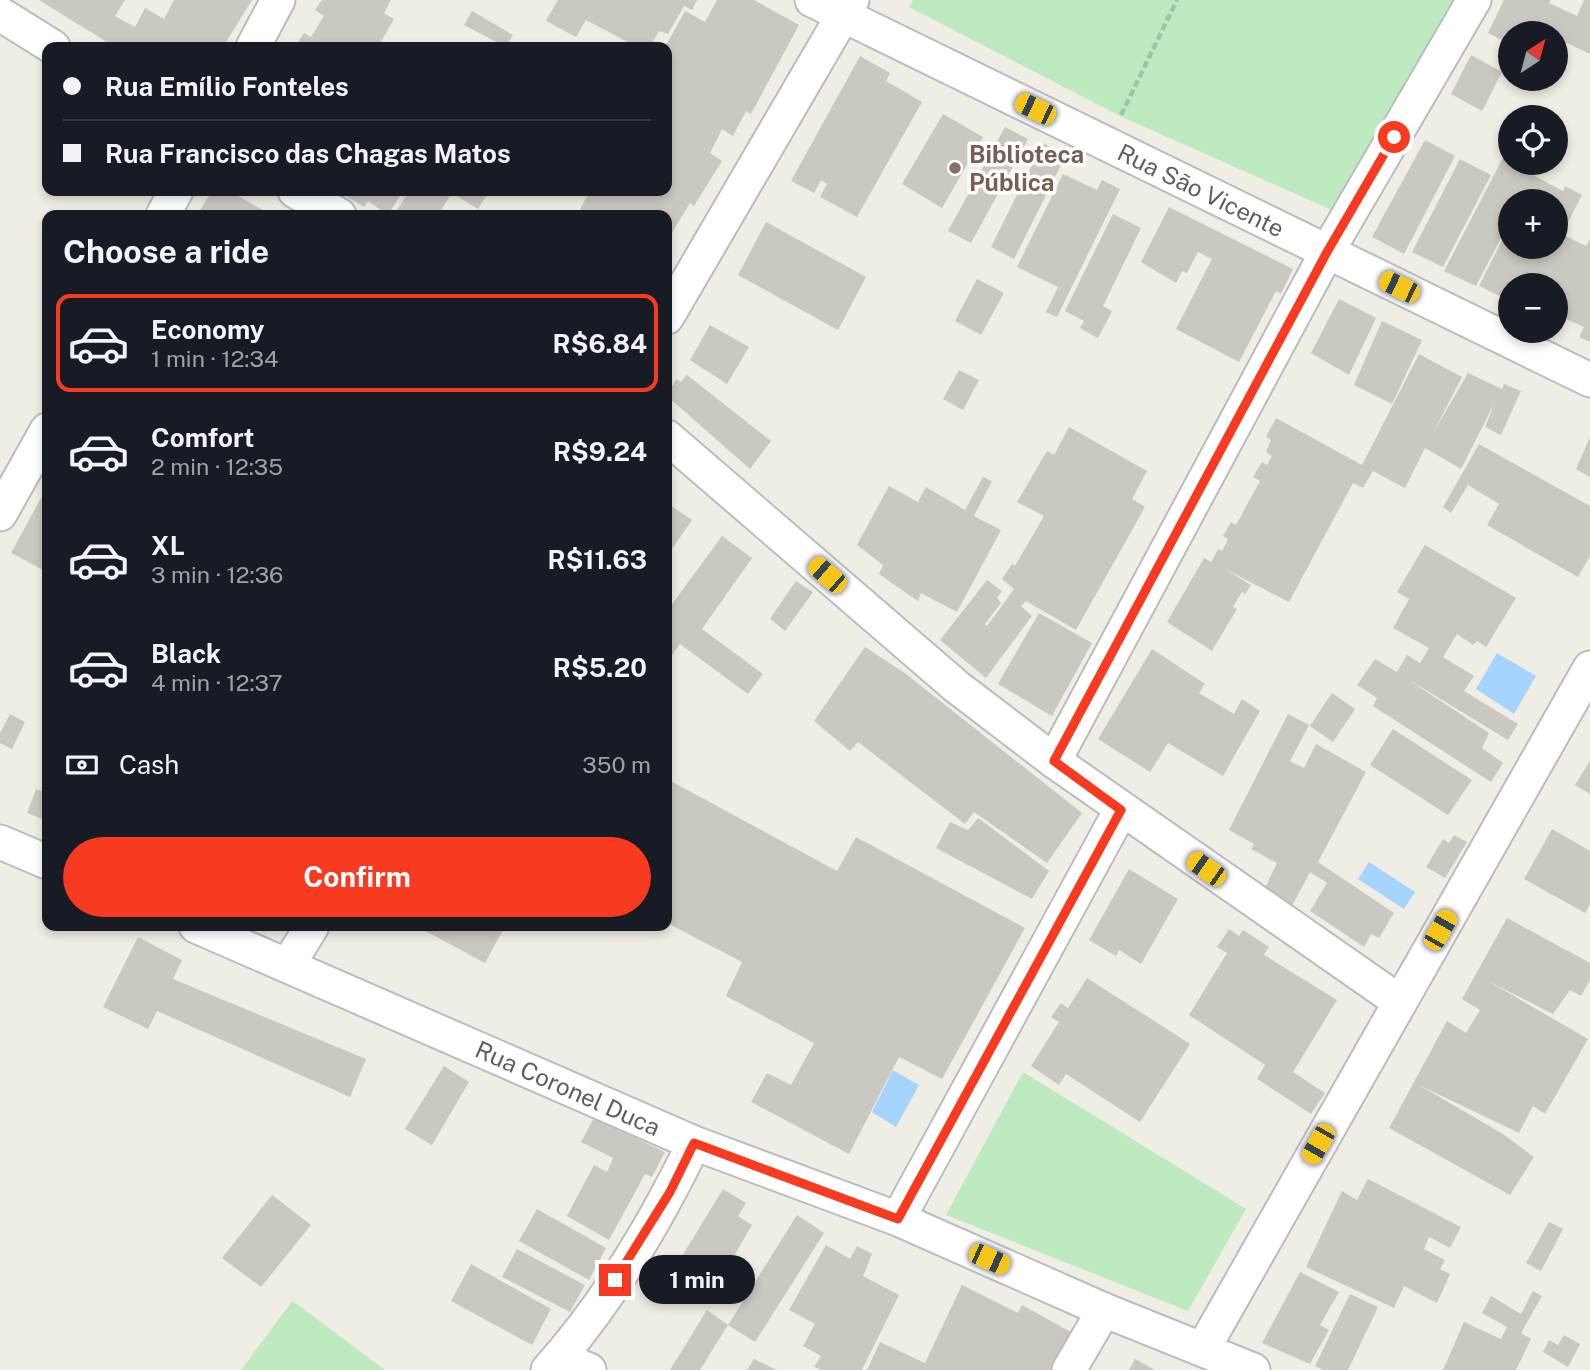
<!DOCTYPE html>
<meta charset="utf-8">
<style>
:root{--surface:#171b24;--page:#20242c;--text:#f1f3f6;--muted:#9ea1a6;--line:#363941;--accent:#f83a21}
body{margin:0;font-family:"Public Sans",sans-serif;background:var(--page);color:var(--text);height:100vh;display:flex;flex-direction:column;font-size:26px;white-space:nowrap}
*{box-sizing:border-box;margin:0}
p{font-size:23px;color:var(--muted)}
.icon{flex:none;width:38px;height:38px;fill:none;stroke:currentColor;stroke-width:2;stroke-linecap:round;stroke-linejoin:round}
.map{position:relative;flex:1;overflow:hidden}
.panel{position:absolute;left:42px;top:210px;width:630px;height:721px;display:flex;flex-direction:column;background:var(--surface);border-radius:14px;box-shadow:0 4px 10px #0003}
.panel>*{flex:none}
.banner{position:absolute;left:42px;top:42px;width:630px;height:154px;border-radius:14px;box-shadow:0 4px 10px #0003;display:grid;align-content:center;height:154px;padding:0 21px;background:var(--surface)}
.needle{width:46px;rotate:36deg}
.fabs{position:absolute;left:1498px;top:21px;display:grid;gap:14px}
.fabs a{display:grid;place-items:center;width:70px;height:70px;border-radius:50%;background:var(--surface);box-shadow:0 4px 10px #0003;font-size:35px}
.end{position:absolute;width:32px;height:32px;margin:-16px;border:9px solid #f83a21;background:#fff;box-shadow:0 0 0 4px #fff}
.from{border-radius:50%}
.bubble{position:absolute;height:49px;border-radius:24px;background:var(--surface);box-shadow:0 4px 10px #0003;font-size:23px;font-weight:700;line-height:49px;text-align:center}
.car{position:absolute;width:21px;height:42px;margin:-21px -10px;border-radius:9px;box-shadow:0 0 5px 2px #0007;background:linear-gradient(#f5c518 24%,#345 0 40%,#f5c518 0 76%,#345 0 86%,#f5c518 0)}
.banner b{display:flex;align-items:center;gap:24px;height:66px;font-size:26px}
.banner b+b{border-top:2px solid var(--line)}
.banner i{width:18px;height:18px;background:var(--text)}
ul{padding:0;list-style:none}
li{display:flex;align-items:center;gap:21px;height:98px;margin:0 14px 10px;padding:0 7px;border:4px solid transparent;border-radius:14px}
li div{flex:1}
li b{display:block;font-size:26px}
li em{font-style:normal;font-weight:700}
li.on{border-color:var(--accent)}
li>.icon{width:63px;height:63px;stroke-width:1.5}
h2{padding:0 21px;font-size:32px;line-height:84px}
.pay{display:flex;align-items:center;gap:18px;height:77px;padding:0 21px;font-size:26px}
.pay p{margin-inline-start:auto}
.action{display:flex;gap:14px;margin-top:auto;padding:14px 21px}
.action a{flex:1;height:80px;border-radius:42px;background:var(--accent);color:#fff;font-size:28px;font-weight:700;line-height:80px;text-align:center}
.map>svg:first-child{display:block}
.green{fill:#beeac0}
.water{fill:#a5d4ff}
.building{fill:#cbc8c1}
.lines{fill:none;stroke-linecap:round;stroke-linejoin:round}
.minor-casing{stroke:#b9bcc1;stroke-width:37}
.path{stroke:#95c9a6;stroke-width:4.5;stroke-dasharray:7 3.5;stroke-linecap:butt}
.minor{stroke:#fff;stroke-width:33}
.route{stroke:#f83a21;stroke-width:9}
.education-dot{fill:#8d6e63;stroke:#fff;stroke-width:2.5}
.labels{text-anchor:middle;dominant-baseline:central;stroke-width:7;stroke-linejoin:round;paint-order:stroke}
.education-label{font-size:24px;font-weight:bold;fill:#785e54;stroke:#fff;text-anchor:start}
.street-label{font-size:24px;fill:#5c6066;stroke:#fff}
</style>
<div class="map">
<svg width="1590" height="1370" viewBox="0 0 1590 1370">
<rect width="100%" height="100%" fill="#f0eee4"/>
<g class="green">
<polygon points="913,0 1463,0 1341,214 1122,117 909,7"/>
<polygon points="1023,1072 1246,1209 1188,1311 946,1215"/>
<polygon points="293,1300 293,1301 385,1370 241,1370"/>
</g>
<g class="water">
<polygon points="1497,653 1536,676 1514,714 1476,689"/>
<polygon points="1369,862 1415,892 1404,909 1358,879"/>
<polygon points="893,1070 919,1085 896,1127 872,1112"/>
</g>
<g class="building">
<polygon points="39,0 125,0 115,16 135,27 145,8 164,19 174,0 252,0 223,47 115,47"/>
<polygon points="322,0 391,0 384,13 394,19 378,47 295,47 304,33 311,37 324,16 315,10"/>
<polygon points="558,0 697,0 692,10 684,6 668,34 659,31 650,47 637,47 586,20 576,37 546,21"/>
<polygon points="717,0 754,0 799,25 751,114 746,111 733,136 722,129 710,153 722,161 694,206 690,203 667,241 667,215 591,215 580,209 590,191 667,191 665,47 685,11 705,22"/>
<polygon points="1504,0 1551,0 1549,3 1577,16 1584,0 1590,0 1590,54 1556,38 1556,33 1537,30 1536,33 1510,33 1510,44 1488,33"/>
<polygon points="472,11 513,35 506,47 464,25"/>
<polygon points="1471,55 1502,72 1482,111 1451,94"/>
<polygon points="860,56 890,73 886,81 922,102 857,217 820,197 827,184 821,180 814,193 791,181"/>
<polygon points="943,114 983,137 942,208 902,184"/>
<polygon points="1005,127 1028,139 971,243 948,231"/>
<polygon points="1425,140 1455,156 1404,254 1372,237"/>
<polygon points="1043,143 1066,155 1014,259 991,247"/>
<polygon points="1507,150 1510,152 1510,163 1530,163 1538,167 1535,176 1563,191 1565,186 1582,195 1562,234 1586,246 1590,239 1590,342 1579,337 1584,327 1556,315 1556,285 1510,285 1510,306 1506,304 1508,300 1479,286 1510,224 1510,247 1556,247 1556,201 1510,201 1510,221 1476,286 1444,271"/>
<polygon points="1460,159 1491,175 1443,267 1412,252"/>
<polygon points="1063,174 1097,190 1102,180 1120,189 1057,317 1046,312 1058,287 1017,267"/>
<polygon points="212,191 230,191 271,215 197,215"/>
<polygon points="338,191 403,191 388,215 368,201 364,207"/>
<polygon points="409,191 453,191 438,215 394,215"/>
<polygon points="457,191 489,191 478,209 455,195"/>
<polygon points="1169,207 1293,269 1281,294 1276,291 1239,362 1176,329 1212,259 1198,252 1187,273 1182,271 1176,283 1141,262"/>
<polygon points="1113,214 1141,228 1103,306 1112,311 1098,338 1080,328 1084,321 1065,311"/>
<polygon points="766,222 866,277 838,330 738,275"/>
<polygon points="977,279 1004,293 981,335 955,321"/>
<polygon points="1339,299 1376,318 1349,375 1311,353"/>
<polygon points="1382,321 1422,340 1392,404 1354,385"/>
<polygon points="710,325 749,347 727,384 690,360"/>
<polygon points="1419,354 1462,377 1433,433 1468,373 1502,389 1504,384 1521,391 1501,435 1485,427 1495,402 1461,469 1425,448 1405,488 1373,471 1363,488 1353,483 1289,602 1223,568 1251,585 1245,594 1242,592 1233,607 1237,609 1212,651 1167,622 1204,558 1211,562 1218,549 1222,551 1228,539 1223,536 1231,522 1236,525 1260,481 1253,477 1262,462 1267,465 1272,456 1266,452 1271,440 1266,437 1276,418 1362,465"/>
<polygon points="959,370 979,380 963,410 943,399"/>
<polygon points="687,375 771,441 750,469 667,396 676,379 681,382"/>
<polygon points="1069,427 1147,471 1132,499 1145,507 1076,630 1026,601 1021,606 1032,616 986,678 940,640 987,580 1002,591 997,598 1001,603 985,624 987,626 1012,592 1014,589 1002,579 1012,564 1015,566 1044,516 1017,502 1047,451 1054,455"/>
<polygon points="1590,437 1590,477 1576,469"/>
<polygon points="1479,444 1590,506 1590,556 1578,577 1487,525 1499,504 1468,485 1451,513 1443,507"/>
<polygon points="983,477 992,481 974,516 1001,530 957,612 921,593 918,601 879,574 883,565 857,545 889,486 918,502 926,487 965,510"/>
<polygon points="41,498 47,501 47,572 11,553"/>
<polygon points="667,503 692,520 667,556"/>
<polygon points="722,536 752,558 702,629 763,674 748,694 680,644 667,662 667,611"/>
<polygon points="1425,545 1516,598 1486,647 1477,641 1473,645 1457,634 1443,657 1474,676 1464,691 1518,724 1508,740 1406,678 1489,733 1482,748 1503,763 1491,782 1373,706 1377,698 1357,685 1375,659 1397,672 1407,655 1420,663 1429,648 1393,628 1409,599 1397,592"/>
<polygon points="796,581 813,592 785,631 770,619"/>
<polygon points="1039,613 1092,643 1052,716 998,684"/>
<polygon points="865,647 906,674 1082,813 1047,863 974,812 965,824 858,742 850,751 814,721"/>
<polygon points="1152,649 1205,684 1199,693 1234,714 1242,699 1260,711 1223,776 1168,743 1150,772 1098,739"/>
<polygon points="1332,693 1355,709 1333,742 1310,726"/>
<polygon points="10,714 25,722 12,749 0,743 0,733"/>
<polygon points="1288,714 1309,725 1290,761 1304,768 1316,744 1366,772 1318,862 1394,913 1379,938 1371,934 1364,947 1310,911 1327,883 1310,872 1292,906 1265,888 1277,863 1251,849 1254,844 1229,830"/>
<polygon points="1393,729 1472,780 1448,815 1370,765"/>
<polygon points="1590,761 1590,794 1575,785"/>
<polygon points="667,779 837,871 856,837 1025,928 942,1079 899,1057 849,1154 751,1102 767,1073 791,1085 814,1043 726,996 742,962 667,923"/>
<polygon points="36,789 47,793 47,821 27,813"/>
<polygon points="978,818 1049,871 1032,899 936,848 950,822 968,830"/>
<polygon points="1552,829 1590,851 1590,904 1585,913 1524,879"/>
<polygon points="1454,835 1467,842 1445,878 1426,867 1443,839 1449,843"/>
<polygon points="1129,869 1178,899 1141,964 1119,950 1116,956 1089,940"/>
<polygon points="1507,918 1590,963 1590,980 1581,996 1570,990 1553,1014 1488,981 1588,1039 1545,1114 1533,1106 1519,1133 1419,1085 1503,1134 1534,1157 1510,1195 1389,1128 1447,1021 1466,1033 1480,1010 1462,999"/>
<polygon points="416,926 505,926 485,963"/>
<polygon points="1229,929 1239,936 1243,930 1269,947 1264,955 1337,1000 1293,1072 1325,1093 1311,1114 1257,1079 1265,1065 1189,1015 1227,953 1217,947"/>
<polygon points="138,937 182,960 173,979 366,1059 350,1097 157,1011 148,1029 103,1007"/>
<polygon points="1087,978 1190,1044 1140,1122 1066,1074 1059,1085 1031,1066 1059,1022 1051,1017 1061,1003 1068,1008"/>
<polygon points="444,1066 469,1082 432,1145 405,1129"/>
<polygon points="594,1118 665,1152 652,1177 645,1174 609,1240 567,1216 594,1165 607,1172 613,1158 581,1142"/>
<polygon points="1368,1179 1461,1227 1450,1248 1429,1237 1424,1249 1445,1260 1440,1269 1450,1274 1437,1303 1404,1286 1394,1308 1306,1267 1342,1191 1357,1200"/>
<polygon points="723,1189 746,1203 738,1216 752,1225 724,1273 708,1264 693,1290 670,1276"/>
<polygon points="272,1195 311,1225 261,1287 222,1258"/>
<polygon points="537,1209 606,1248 589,1280 519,1241"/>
<polygon points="797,1215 824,1233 755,1342 728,1325"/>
<polygon points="1549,1222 1563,1229 1541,1271 1526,1263"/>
<polygon points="826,1245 850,1259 857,1246 872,1254 863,1276 899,1295 862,1370 822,1370 814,1367 821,1356 803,1346 815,1324 789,1310"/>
<polygon points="517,1249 585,1285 570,1312 502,1277"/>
<polygon points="471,1264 551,1309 532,1345 451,1301"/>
<polygon points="1300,1272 1339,1292 1320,1325 1329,1330 1310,1364 1262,1343"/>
<polygon points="962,1285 1018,1313 1022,1305 1080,1337 1061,1370 867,1370 880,1342 925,1363"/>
<polygon points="1533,1291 1542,1296 1521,1333 1531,1339 1516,1370 1443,1370 1464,1322 1501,1339 1507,1327 1482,1313 1491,1296 1521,1314"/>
<polygon points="1350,1294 1378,1307 1348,1370 1323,1370 1315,1366"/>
<polygon points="707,1310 728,1325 700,1370 670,1370"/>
<polygon points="1564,1335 1580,1344 1568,1367 1543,1352 1549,1340 1558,1345"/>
<polygon points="754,1359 777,1370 747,1370"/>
<polygon points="1135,1359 1155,1370 1129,1370"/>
</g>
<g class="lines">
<defs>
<g id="minor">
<polyline points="812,0 1590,380"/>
<polyline points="0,14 53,47"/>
<polyline points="253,47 278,0"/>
<polyline points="295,191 339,215"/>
<polyline points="163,215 176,191"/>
<polyline points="667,317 852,0"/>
<polyline points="667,437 957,687 1054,761 1400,1002"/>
<polyline points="0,514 47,430"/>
<polyline points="1054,761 1327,252 1474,0"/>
<polyline points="0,842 47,862"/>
<polyline points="196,926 694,1143 898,1219 1104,1310 1253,1370"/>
<polyline points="288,965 312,926"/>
<polyline points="898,1219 1121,810"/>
<polyline points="1203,1349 1590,668"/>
<polyline points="559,1358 589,1370"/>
<path d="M548,1370c59,-66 108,-148 146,-227"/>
<polyline points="1069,1370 1104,1310"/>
</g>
</defs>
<use href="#minor" class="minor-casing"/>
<polyline class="path" points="1121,115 1177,0"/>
<use href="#minor" class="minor"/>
</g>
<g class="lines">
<polyline class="route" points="615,1280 670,1192 694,1143 898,1219 1121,810 1054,761 1327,252 1394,137"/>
</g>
<circle class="education-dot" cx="955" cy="168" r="7"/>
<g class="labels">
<g class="education-label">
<text x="969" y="154">Biblioteca<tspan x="969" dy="28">Pública</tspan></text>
</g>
<g class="street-label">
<text transform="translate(1201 190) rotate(26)">Rua São Vicente</text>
<text transform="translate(568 1088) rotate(24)">Rua Coronel Duca</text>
</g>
</g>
</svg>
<div class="fabs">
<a><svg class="needle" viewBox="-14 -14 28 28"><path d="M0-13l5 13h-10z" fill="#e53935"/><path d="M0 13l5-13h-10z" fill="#9ea1a6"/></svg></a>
<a><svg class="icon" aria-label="locate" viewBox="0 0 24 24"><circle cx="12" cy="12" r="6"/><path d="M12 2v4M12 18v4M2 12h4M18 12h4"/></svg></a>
<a>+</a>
<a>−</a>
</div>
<i class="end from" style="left:1394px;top:137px"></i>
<i class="end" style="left:615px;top:1280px"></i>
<div class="bubble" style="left:639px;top:1255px;width:116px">1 min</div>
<i class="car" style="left:1035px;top:109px;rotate:296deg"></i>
<i class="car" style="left:1399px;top:287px;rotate:296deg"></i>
<i class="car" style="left:827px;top:575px;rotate:311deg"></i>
<i class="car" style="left:1206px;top:869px;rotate:305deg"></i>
<i class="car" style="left:1440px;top:930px;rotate:30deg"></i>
<i class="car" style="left:1318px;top:1144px;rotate:210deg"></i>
<i class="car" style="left:989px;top:1259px;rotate:114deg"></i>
<div class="banner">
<b><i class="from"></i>Rua Emílio Fonteles</b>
<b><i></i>Rua Francisco das Chagas Matos</b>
</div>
<section class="panel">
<h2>Choose a ride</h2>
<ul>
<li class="on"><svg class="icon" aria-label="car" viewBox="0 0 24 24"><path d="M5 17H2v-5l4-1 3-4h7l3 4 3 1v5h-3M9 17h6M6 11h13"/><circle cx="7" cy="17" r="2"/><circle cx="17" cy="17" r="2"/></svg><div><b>Economy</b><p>1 min · 12:34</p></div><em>R$6.84</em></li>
<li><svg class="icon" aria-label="car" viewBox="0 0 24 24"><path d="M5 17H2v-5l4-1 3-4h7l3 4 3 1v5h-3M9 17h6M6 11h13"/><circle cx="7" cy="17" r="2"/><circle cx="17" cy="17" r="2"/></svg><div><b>Comfort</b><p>2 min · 12:35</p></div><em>R$9.24</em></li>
<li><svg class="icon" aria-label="car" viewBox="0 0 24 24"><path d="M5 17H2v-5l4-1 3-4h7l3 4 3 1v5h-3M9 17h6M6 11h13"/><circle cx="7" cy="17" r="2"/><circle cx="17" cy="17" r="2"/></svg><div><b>XL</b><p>3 min · 12:36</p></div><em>R$11.63</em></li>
<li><svg class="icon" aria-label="car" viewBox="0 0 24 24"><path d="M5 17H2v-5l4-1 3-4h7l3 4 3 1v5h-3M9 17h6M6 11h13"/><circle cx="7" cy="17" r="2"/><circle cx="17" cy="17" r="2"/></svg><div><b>Black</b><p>4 min · 12:37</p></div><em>R$5.20</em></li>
</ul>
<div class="pay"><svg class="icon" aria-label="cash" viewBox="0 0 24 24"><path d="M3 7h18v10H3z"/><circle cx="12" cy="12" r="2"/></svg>Cash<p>350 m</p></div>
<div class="action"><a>Confirm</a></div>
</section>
</div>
